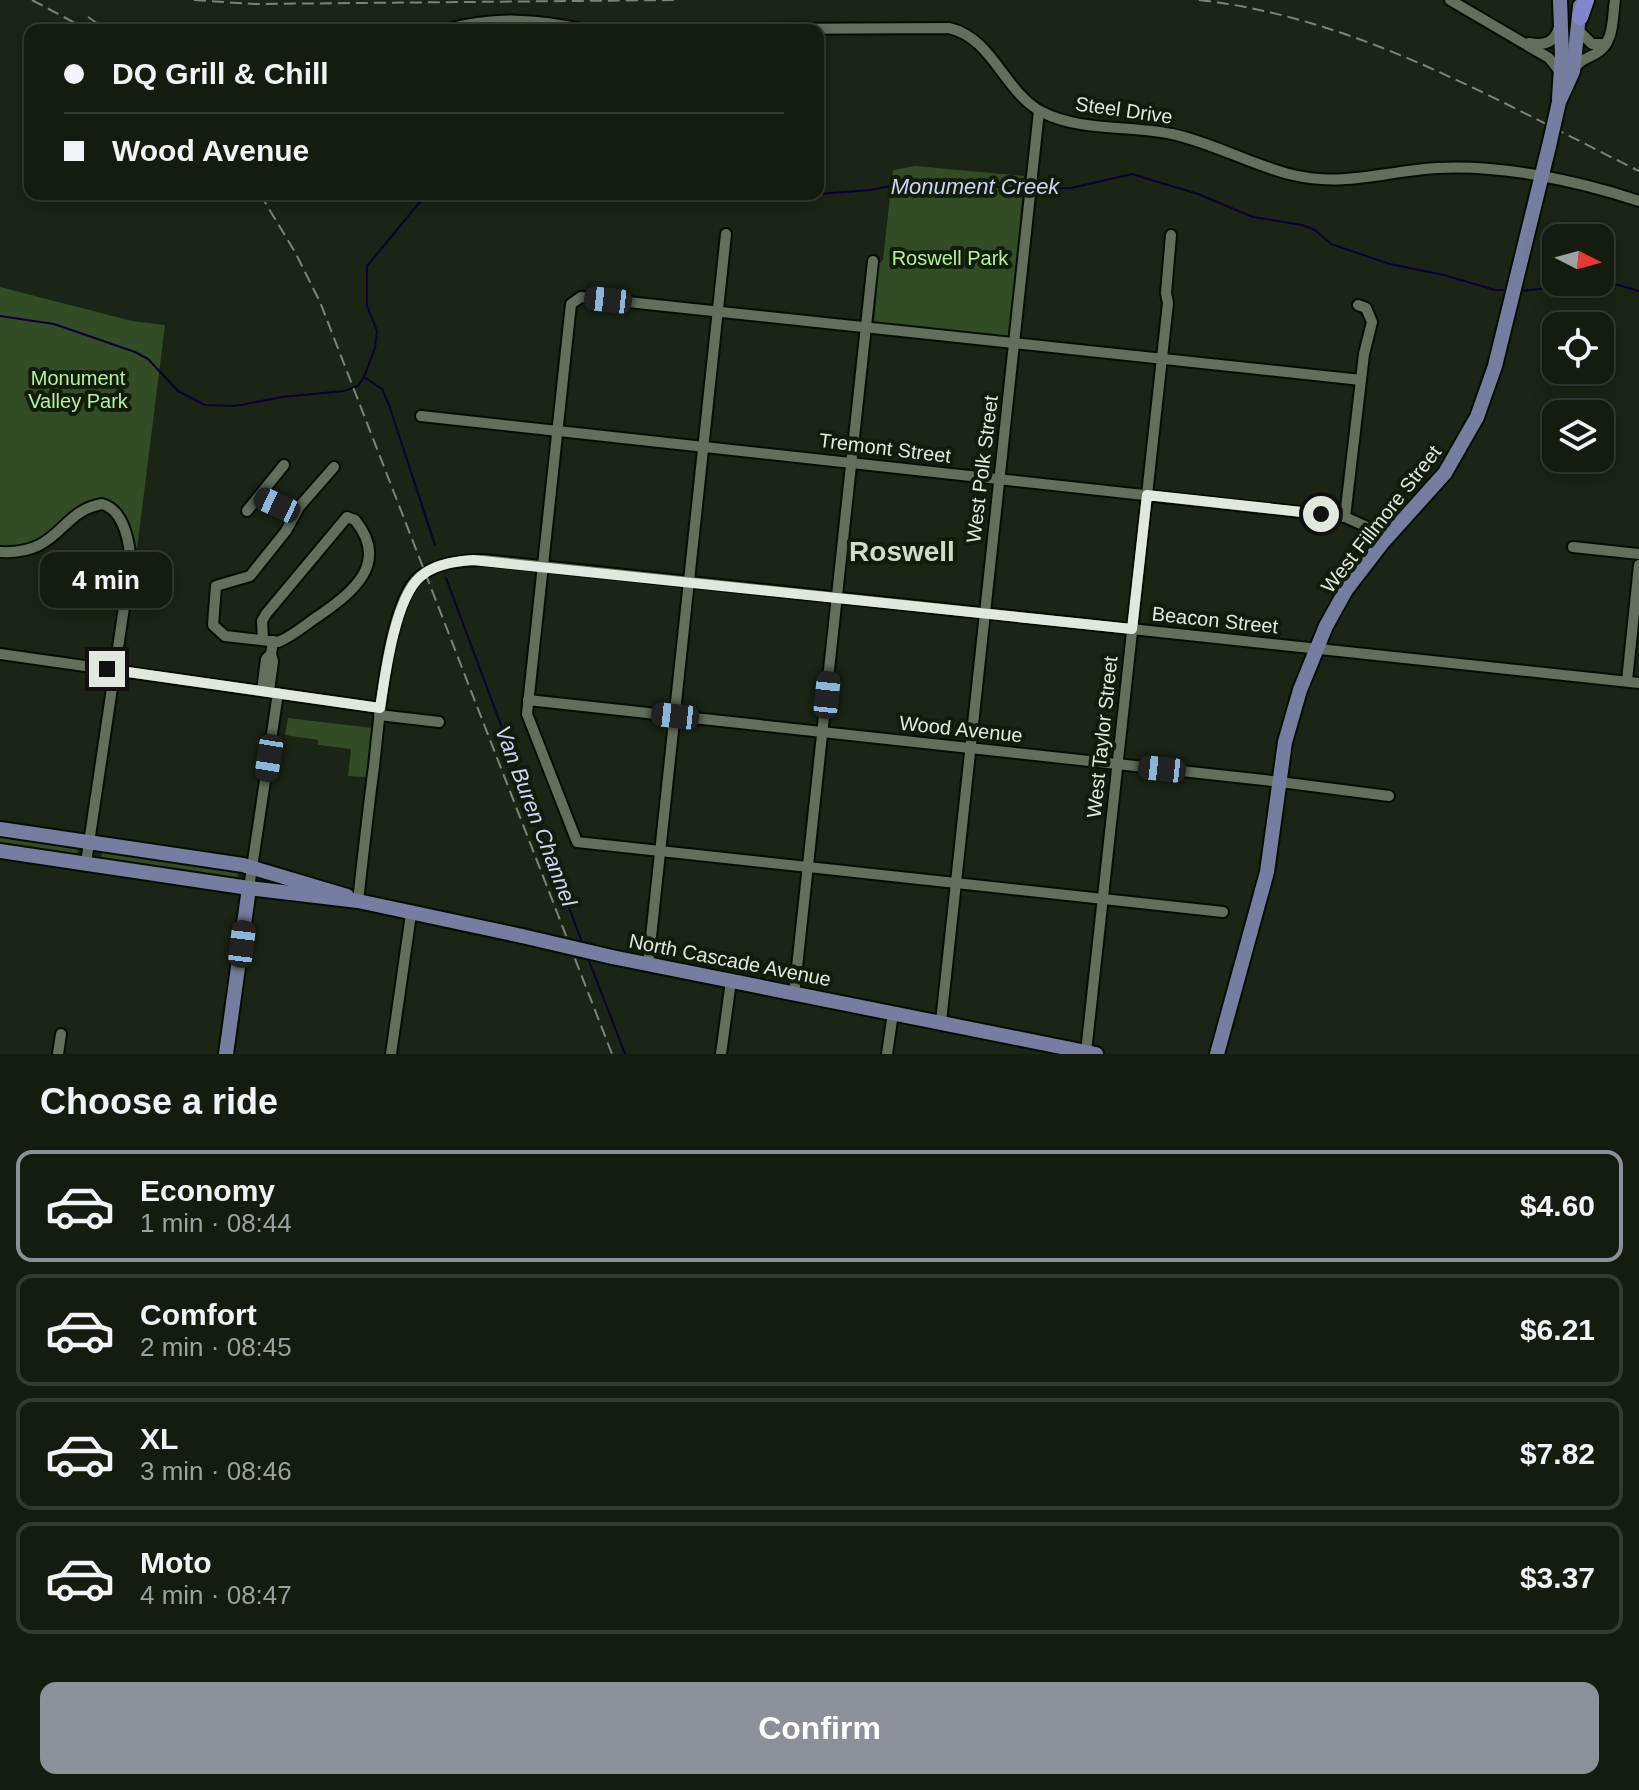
<!DOCTYPE html>
<meta charset="utf-8">
<style>
:root{--surface:#141c10;--page:#1d2519;--text:#f1f3f6;--muted:#9da19f;--line:#333a30;--accent:#8c9099}
body{margin:0;font-family:Helvetica,sans-serif;background:var(--page);color:var(--text);height:100vh;display:flex;flex-direction:column;font-size:30px;white-space:nowrap}
*{box-sizing:border-box;margin:0}
p{font-size:26px;color:var(--muted)}
.icon{flex:none;width:44px;height:44px;fill:none;stroke:currentColor;stroke-width:2;stroke-linecap:round;stroke-linejoin:round}
.map{position:relative;height:1054px;overflow:hidden}
.panel{display:flex;flex-direction:column;background:var(--surface);flex:1}
.panel>*{flex:none}
.top-card{position:absolute;left:24px;top:24px;width:800px;height:176px;border-radius:16px;box-shadow:0 4px 20px #0003,0 0 0 2px var(--line);display:grid;align-content:center;height:176px;padding:0 40px;background:var(--surface)}
.needle{width:52px;rotate:96deg}
.controls{position:absolute;left:1542px;top:224px;display:grid;gap:16px}
.controls a{display:grid;place-items:center;width:72px;height:72px;border-radius:16px;background:var(--surface);box-shadow:0 4px 20px #0003,0 0 0 2px var(--line);font-size:40px}
.end{position:absolute;width:36px;height:36px;margin:-18px;border:10px solid #e1e9de;background:#111;box-shadow:0 0 0 4px #111}
.from{border-radius:50%}
.bubble{position:absolute;height:56px;border-radius:16px;background:var(--surface);box-shadow:0 4px 20px #0003,0 0 0 2px var(--line);font-size:26px;font-weight:700;line-height:56px;text-align:center}
.car{position:absolute;width:24px;height:48px;margin:-24px -12px;border-radius:10px;box-shadow:0 0 6px 2px #0007;background:linear-gradient(#222 24%,#8ab4d8 0 40%,#222 0 76%,#8ab4d8 0 86%,#222 0)}
.top-card b{display:flex;align-items:center;gap:28px;height:76px;font-size:30px}
.top-card b+b{border-top:2px solid var(--line)}
.top-card i{width:20px;height:20px;background:var(--text)}
ul{padding:0;list-style:none}
li{display:flex;align-items:center;gap:24px;height:112px;margin:0 16px 12px;padding:0 24px;border:4px solid var(--line);border-radius:16px}
li div{flex:1}
li b{display:block;font-size:30px}
li em{font-style:normal;font-weight:700}
li.selected{border-color:var(--accent)}
li>.icon{width:72px;height:72px;stroke-width:1.5}
h2{padding:0 40px;font-size:36px;line-height:96px}
.button{display:flex;gap:16px;margin-top:auto;padding:16px 40px}
.button a{flex:1;height:92px;border-radius:16px;background:var(--accent);color:#fff;font-size:32px;font-weight:700;line-height:92px;text-align:center}
.map>svg:first-child{display:block}
.green{fill:#324d25}
.lines{fill:none;stroke-linecap:round;stroke-linejoin:round}
.stream{stroke:#0c0036;stroke-width:2}
.minor-casing{stroke:#050e02;stroke-width:14}
.major-casing{stroke:#050e02;stroke-width:18}
.highway-casing{stroke:#050e02;stroke-width:20}
.minor{stroke:#616f5b;stroke-width:10}
.major{stroke:#757da0;stroke-width:14}
.highway{stroke:#8386ce;stroke-width:16}
.rail{stroke:#7b8577;stroke-width:2;stroke-dasharray:12 6;stroke-linecap:butt}
.major-bridge-casing{stroke:#050e02;stroke-width:18;stroke-linecap:butt}
.major-bridge{stroke:#757da0;stroke-width:14}
.route{stroke:#e1e9de;stroke-width:10}
.labels{text-anchor:middle;dominant-baseline:central;stroke-width:8;stroke-linejoin:round;paint-order:stroke}
.street-label{font-size:20px;fill:#e1e9de;stroke:#111c0b}
.park-label{font-size:20px;fill:#b6f19b;stroke:#111c0b}
.water-label{font-size:22px;font-style:italic;fill:#cfd3f8;stroke:#111c0b}
.district-label{font-size:28px;font-weight:bold;fill:#cfdec8;stroke:#111c0b}
</style>
<div class="map">
<svg width="1639" height="1054" viewBox="0 0 1639 1054">
<rect width="100%" height="100%" fill="#1a2515"/>
<g class="green">
<polygon points="915,166 1024,176 1010,333 1007,337 874,322 879,264 883,260 893,170"/>
<path d="M0,287l132,34 33,4 -28,224c-6,-14 -12,-33 -22,-45 -20,-22 -56,27 -72,37 -14,8 -28,7 -43,6z"/>
<polygon points="288,718 372,728 367,777 348,776 351,749 318,745 318,740 285,735"/>
<polygon points="0,834 76,846 78,852 73,856 0,846"/>
<polygon points="102,850 237,871 238,877 236,880 101,860"/>
</g>
<g class="lines">
<g class="stream">
<polyline points="1037,189 1071,188 1132,174 1198,194 1253,217 1302,225 1315,230 1331,244 1390,264 1444,275 1495,290 1507,290"/>
<polyline points="710,194 744,198 813,194"/>
<polyline points="818,194 871,190 913,181 1026,189"/>
<polyline points="1522,291 1585,284 1618,285 1639,291"/>
<polyline points="0,316 54,324 135,352 148,359 178,391 205,405 235,406 282,397 344,391 358,386 364,377 375,348 377,331 367,306 367,266 419,203 432,194"/>
<polyline points="364,377 382,389 389,405 435,545"/>
<polyline points="446,578 583,945"/>
<polyline points="588,958 625,1054"/>
</g>
<defs>
<g id="minor">
<polyline points="1450,0 1549,58 1561,73"/>
<path d="M444,30c51,-14 92,-11 143,0l362,-2c44,10 55,64 93,84 39,20 88,13 130,22 42,9 79,31 121,41 51,12 93,-4 144,-7 63,-4 142,13 202,33"/>
<polyline points="1579,31 1592,44 1606,44"/>
<path d="M1529,43c15,3 26,0 30,-16"/>
<path d="M1574,69c6,-9 12,-10 21,-15 20,-11 17,-35 20,-54"/>
<polyline points="1358,305 1366,308 1372,322 1364,354 1345,517 1365,526 1383,542"/>
<polyline points="421,416 1345,517"/>
<polyline points="259,497 295,514"/>
<polyline points="247,511 284,465"/>
<polyline points="1573,547 1639,554"/>
<path d="M0,552c61,3 59,-41 102,-48 23,6 29,43 28,63l-44,296"/>
<path d="M263,640l-1,-19 4,-7 81,-97 8,3c35,43 -2,72 -35,95 -14,9 -27,21 -42,27l-53,-6 -12,-11 3,-39 34,-10 36,-45 13,-24 35,-40"/>
<polyline points="0,654 380,708"/>
<polyline points="1627,681 1639,565"/>
<polyline points="262,691 266,659 271,654"/>
<polyline points="269,691 273,661 271,654 273,641"/>
<polyline points="528,700 1264,780 1389,796"/>
<polyline points="379,715 439,722"/>
<polyline points="249,888 278,693"/>
<path d="M358,901c5,-45 10,-90 16,-135 5,-44 13,-152 41,-185 16,-18 46,-21 69,-21l1155,123"/>
<polyline points="1223,912 577,842 527,714 571,304 581,297 1361,380"/>
<polyline points="648,965 726,234"/>
<polyline points="794,995 873,261"/>
<polyline points="941,1022 1039,111"/>
<polyline points="1086,1052 1168,303 1166,293 1171,235"/>
<polyline points="58,1054 61,1034"/>
<polyline points="391,1054 411,914"/>
<polyline points="721,1054 731,981"/>
<polyline points="887,1054 893,1013"/>
</g>
<g id="major">
<polyline points="1559,98 1562,54 1560,0"/>
<polyline points="1559,102 1573,71 1580,6"/>
<polyline points="0,829 243,865 347,896"/>
<polyline points="0,851 249,888 358,901 522,936"/>
<polyline points="612,957 1096,1054"/>
<polyline points="226,1054 249,888"/>
<polyline points="1217,1054 1267,872 1285,742 1300,690 1326,626 1346,590 1383,542 1445,473 1477,417 1495,366 1549,146"/>
</g>
<polyline id="highway" points="1580,17 1586,0"/>
</defs>
<use href="#minor" class="minor-casing"/>
<use href="#major" class="major-casing"/>
<use href="#highway" class="highway-casing"/>
<use href="#minor" class="minor"/>
<use href="#major" class="major"/>
<use href="#highway" class="highway"/>
<g class="rail">
<polyline points="32,0 88,30"/>
<polyline points="194,0 254,4 677,0"/>
<path d="M1199,0c160,18 298,101 440,171"/>
<polyline points="88,17 107,30"/>
<polyline points="260,194 295,252 320,302 612,1054"/>
</g>
<defs>
<g id="major-bridge">
<polyline points="1549,146 1559,102"/>
<polyline points="522,936 612,957"/>
</g>
</defs>
<use href="#major-bridge" class="major-bridge-casing"/>
<use href="#major-bridge" class="major-bridge"/>
</g>
<g class="lines">
<path class="route" d="M107,669l273,39c5,-33 15,-109 40,-131 13,-12 35,-16 53,-17l659,69 15,-134 174,19"/>
</g>
<g class="labels">
<g class="street-label">
<text transform="translate(1124 110) rotate(8)">Steel Drive</text>
<text transform="translate(885 448) rotate(7)">Tremont Street</text>
<text transform="translate(982 469) rotate(-83)">West Polk Street</text>
<text transform="translate(1381 519) rotate(-52)">West Fillmore Street</text>
<text transform="translate(1215 620) rotate(6)">Beacon Street</text>
<text transform="translate(961 729) rotate(6)">Wood Avenue</text>
<text transform="translate(1102 737) rotate(-84)">West Taylor Street</text>
<text transform="translate(730 960) rotate(11)">North Cascade Avenue</text>
</g>
<g class="park-label">
<text x="950" y="258">Roswell Park</text>
<text x="78" y="378">Monument<tspan x="78" dy="23">Valley Park</tspan></text>
</g>
<g class="water-label">
<text x="975" y="186">Monument Creek</text>
<text transform="translate(536 816) rotate(69)">Van Buren Channel</text>
</g>
<g class="district-label">
<text x="902" y="551">Roswell</text>
</g>
</g>
</svg>
<div class="controls">
<a><svg class="needle" viewBox="-14 -14 28 28"><path d="M0-13l5 13h-10z" fill="#e53935"/><path d="M0 13l5-13h-10z" fill="#9da19f"/></svg></a>
<a><svg class="icon" aria-label="locate" viewBox="0 0 24 24"><circle cx="12" cy="12" r="6"/><path d="M12 2v4M12 18v4M2 12h4M18 12h4"/></svg></a>
<a><svg class="icon" aria-label="layers" viewBox="0 0 24 24"><path d="M12 4l9 5-9 5-9-5zM3 14l9 5 9-5"/></svg></a>
</div>
<i class="end from" style="left:1321px;top:514px"></i>
<i class="end" style="left:107px;top:669px"></i>
<div class="bubble" style="left:40px;top:552px;width:132px">4 min</div>
<i class="car" style="left:608px;top:300px;rotate:276deg"></i>
<i class="car" style="left:277px;top:505px;rotate:295deg"></i>
<i class="car" style="left:827px;top:695px;rotate:6deg"></i>
<i class="car" style="left:675px;top:716px;rotate:276deg"></i>
<i class="car" style="left:269px;top:758px;rotate:189deg"></i>
<i class="car" style="left:1162px;top:769px;rotate:276deg"></i>
<i class="car" style="left:242px;top:944px;rotate:7deg"></i>
<div class="top-card">
<b><i class="from"></i>DQ Grill &amp; Chill</b>
<b><i></i>Wood Avenue</b>
</div>
</div>
<section class="panel">
<h2>Choose a ride</h2>
<ul>
<li class="selected"><svg class="icon" aria-label="car" viewBox="0 0 24 24"><path d="M5 17H2v-5l4-1 3-4h7l3 4 3 1v5h-3M9 17h6M6 11h13"/><circle cx="7" cy="17" r="2"/><circle cx="17" cy="17" r="2"/></svg><div><b>Economy</b><p>1 min · 08:44</p></div><em>$4.60</em></li>
<li><svg class="icon" aria-label="car" viewBox="0 0 24 24"><path d="M5 17H2v-5l4-1 3-4h7l3 4 3 1v5h-3M9 17h6M6 11h13"/><circle cx="7" cy="17" r="2"/><circle cx="17" cy="17" r="2"/></svg><div><b>Comfort</b><p>2 min · 08:45</p></div><em>$6.21</em></li>
<li><svg class="icon" aria-label="car" viewBox="0 0 24 24"><path d="M5 17H2v-5l4-1 3-4h7l3 4 3 1v5h-3M9 17h6M6 11h13"/><circle cx="7" cy="17" r="2"/><circle cx="17" cy="17" r="2"/></svg><div><b>XL</b><p>3 min · 08:46</p></div><em>$7.82</em></li>
<li><svg class="icon" aria-label="car" viewBox="0 0 24 24"><path d="M5 17H2v-5l4-1 3-4h7l3 4 3 1v5h-3M9 17h6M6 11h13"/><circle cx="7" cy="17" r="2"/><circle cx="17" cy="17" r="2"/></svg><div><b>Moto</b><p>4 min · 08:47</p></div><em>$3.37</em></li>
</ul>
<div class="button"><a>Confirm</a></div>
</section>
